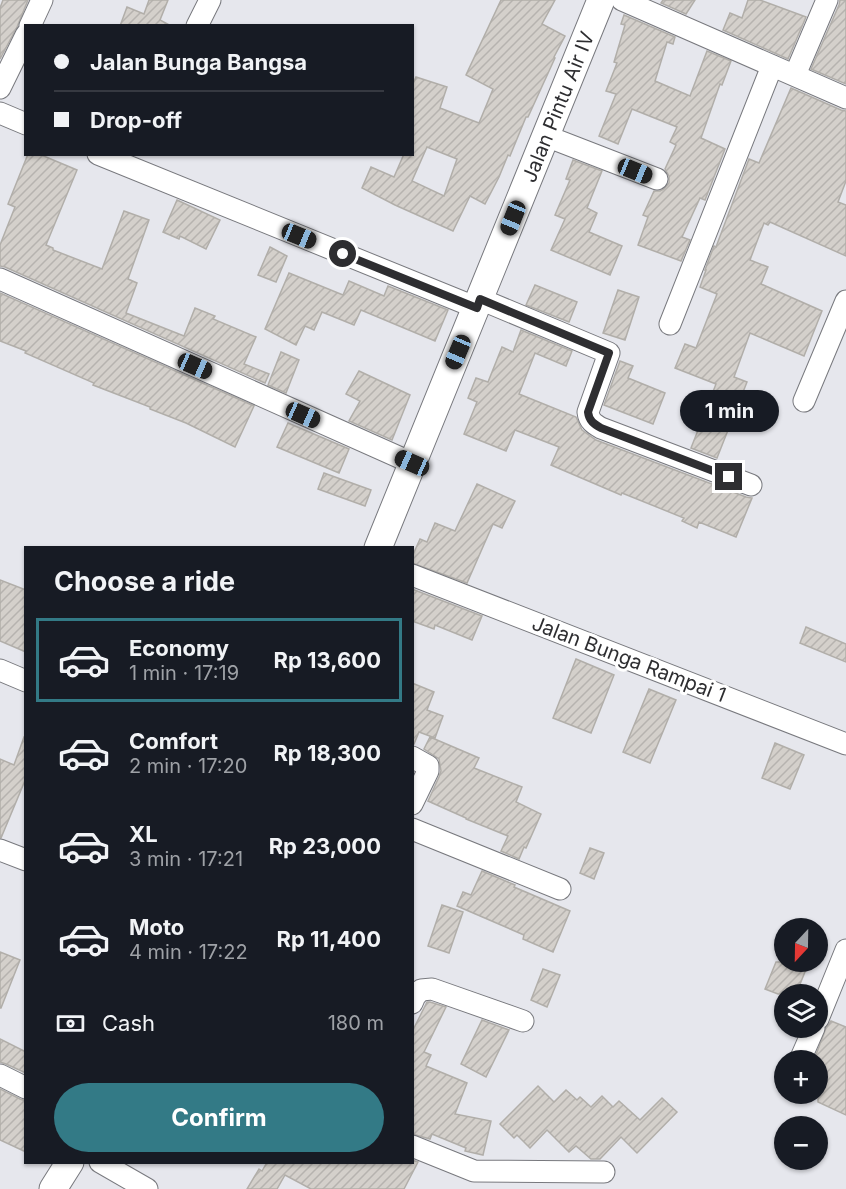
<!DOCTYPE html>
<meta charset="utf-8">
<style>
:root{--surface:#171b24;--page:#242831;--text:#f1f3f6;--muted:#9ea1a6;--line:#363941;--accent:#337a86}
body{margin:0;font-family:Inter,sans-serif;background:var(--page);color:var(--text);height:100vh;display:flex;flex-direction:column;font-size:22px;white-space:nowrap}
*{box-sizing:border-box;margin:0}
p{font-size:20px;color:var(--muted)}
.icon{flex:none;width:33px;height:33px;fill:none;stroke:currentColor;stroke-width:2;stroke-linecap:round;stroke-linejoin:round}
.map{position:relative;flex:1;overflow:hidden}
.sheet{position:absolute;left:24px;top:546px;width:390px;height:618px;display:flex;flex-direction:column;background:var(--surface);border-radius:0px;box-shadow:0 2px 4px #0004}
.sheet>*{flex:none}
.guide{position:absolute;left:24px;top:24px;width:390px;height:132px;border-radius:0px;box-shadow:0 2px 4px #0004;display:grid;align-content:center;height:132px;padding:0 30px;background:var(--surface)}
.needle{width:39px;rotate:202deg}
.controls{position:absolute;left:774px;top:918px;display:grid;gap:12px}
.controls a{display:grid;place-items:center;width:54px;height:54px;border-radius:50%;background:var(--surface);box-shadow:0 2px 4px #0004;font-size:30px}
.end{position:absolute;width:27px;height:27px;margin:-14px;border:8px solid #2e2e31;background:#fff;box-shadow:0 0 0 3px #fff}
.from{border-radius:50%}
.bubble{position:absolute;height:42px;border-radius:21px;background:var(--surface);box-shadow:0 2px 4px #0004;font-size:20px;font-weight:700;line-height:42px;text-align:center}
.car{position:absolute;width:18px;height:36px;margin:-18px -9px;border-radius:8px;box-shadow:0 0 4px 2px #0007;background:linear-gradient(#222 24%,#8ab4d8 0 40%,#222 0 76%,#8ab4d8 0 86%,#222 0)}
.guide b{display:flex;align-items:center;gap:21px;height:57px;font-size:22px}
.guide b+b{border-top:2px solid var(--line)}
.guide i{width:15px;height:15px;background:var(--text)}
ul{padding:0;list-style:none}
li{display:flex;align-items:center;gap:18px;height:84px;margin:0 12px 9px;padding:0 18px;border:3px solid transparent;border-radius:0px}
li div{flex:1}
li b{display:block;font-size:22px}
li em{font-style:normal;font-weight:700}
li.current{border-color:var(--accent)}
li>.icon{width:54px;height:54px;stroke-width:1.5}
h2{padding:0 30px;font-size:27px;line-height:72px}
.pay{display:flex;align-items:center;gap:15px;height:66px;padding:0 30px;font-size:22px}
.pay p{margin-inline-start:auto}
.button{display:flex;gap:12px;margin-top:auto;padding:12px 30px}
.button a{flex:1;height:69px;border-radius:36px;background:var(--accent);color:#fff;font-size:24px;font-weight:700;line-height:69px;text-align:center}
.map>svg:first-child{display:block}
.building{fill:url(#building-hatch);stroke:#b1aea9;stroke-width:1.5;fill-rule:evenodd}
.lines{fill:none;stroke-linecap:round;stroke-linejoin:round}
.minor-casing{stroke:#78797e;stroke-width:23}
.major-casing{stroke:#78797e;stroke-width:29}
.minor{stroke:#fff;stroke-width:21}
.major{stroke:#fff;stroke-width:27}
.route{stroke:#2e2e31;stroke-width:8}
.labels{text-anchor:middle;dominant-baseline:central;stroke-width:6;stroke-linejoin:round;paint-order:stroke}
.street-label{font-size:20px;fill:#2e2e31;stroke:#fff}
</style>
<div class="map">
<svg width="846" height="1189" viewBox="0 0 846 1189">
<defs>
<pattern id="building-hatch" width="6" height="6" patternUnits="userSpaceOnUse" patternTransform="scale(1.5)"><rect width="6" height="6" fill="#d4d0cb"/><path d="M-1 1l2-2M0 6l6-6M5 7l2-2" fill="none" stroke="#b6b3af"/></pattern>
</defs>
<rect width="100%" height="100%" fill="#e6e7ed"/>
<g class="building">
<polygon points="3,0 28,0 17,27 0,59 0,8"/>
<polygon points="149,0 168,0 160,20 171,26 120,26 127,7 144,14"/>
<path d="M501,0h54l-13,24 23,12 -11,21 1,1 -27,59h-2l-16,39 -2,-1 -9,22 -14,27 -15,-8 -17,35 -58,-26 -33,-17 9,-21 23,10 10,-23h8v-68l4,-9 31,10 -7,21 39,15 14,-34 -27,-14zM427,147l30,12 -13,37 -32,-15z"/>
<polygon points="663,0 695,0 686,14 661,3"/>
<polygon points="748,0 760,0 806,17 788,59 723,30 730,13 742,18"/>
<polygon points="840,0 846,0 846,84 811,69 839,5"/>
<polygon points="624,15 675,37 673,44 667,42 655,81 690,96 707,51 731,61 722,85 720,84 701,138 725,149 705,200 700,198 682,237 690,240 681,261 638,245 648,217 643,215 654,191 660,191 664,189 669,183 669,176 665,169 676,145 670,142 677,127 632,109 618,144 599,136 616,94 606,91 617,63 614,62 625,25 621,24"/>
<polygon points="791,88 841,110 846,111 846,181 838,202 846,205 846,256 770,222 768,225 764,223 750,260 768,267 761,284 822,311 804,356 750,333 734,377 747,382 717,458 691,448 716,384 675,368 685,344 696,348 717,294 700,287 706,270 705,270 714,246 716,247 749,159 759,163"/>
<polygon points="28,154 39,154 77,170 46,245 53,248 53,250 102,269 124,211 149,220 128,279 137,283 126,313 184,336 195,308 215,316 213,319 256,337 244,364 269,374 265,383 5,267 0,266 0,245 15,207 8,204"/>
<polygon points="573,160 602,171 587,208 597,213 589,232 622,246 610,275 551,250 565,219 555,215 570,180 566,179"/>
<polygon points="177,200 220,220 206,249 180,236 179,239 163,232"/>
<polygon points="270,247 287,256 276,282 258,275"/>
<polygon points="289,273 343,295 349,281 384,296 388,286 448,310 435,341 361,310 354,325 322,312 314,330 305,326 296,345 265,329"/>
<polygon points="535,285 577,302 569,322 526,305"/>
<polygon points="618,290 639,297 625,340 603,333"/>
<polygon points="0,293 254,406 235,447 186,423 150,409 150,407 93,385 94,383 25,353 26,351 0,341"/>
<polygon points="521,330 572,351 566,366 535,353 519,394 576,417 582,430 596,440 746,497 752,498 736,537 699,522 697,528 682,521 684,518 622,493 621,495 551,465 559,447 515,430 506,451 464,434 477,402 468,398 476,378 488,382 502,347 513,352"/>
<polygon points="281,352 299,360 286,393 268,385"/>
<polygon points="620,361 633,366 628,378 665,393 653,424 604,405"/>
<polygon points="359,371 410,395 392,440 349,421 360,401 346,394"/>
<polygon points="288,423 349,449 339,473 277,447"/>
<polygon points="324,473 371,490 365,506 318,489"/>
<polygon points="477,484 515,501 502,528 493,524 467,583 412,563 412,557 420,539 427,542 435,523 455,531"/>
<polygon points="0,580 26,590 26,652 0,641"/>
<polygon points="412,589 482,616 472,640 435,625 434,629 412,621"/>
<polygon points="806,627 846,644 846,662 800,643"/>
<polygon points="576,659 614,675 591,733 553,718"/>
<polygon points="412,683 434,692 427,710 443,716 435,738 419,732 414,744 412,744"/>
<polygon points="649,689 676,700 650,763 623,752"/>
<polygon points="24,737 26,738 26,778 1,838 0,838 0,759 14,765"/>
<polygon points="430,737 479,758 474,768 522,787 516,802 541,814 526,848 524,847 519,859 501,851 508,836 466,819 466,818 428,801 439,777 441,771 439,759 424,749"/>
<polygon points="775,743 804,755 790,789 762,778"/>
<polygon points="590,848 604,853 594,879 580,873"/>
<polygon points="482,871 515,885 514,887 570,911 553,952 523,939 524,935 457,906 463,892 471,895"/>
<polygon points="442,905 463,912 449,953 428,946"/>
<polygon points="0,952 20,960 1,1008 0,1008"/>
<polygon points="776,962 809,962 796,994 778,994 765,989"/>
<polygon points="543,969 560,975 547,1007 531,1000"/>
<polygon points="427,1002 430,1002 446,1007 424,1052 431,1055 426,1066 467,1083 455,1114 491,1121 483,1155 465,1151 466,1148 432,1134 430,1139 412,1134 412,1032"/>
<polygon points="482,1020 509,1030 486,1077 461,1064"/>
<polygon points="831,1021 846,1027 846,1115 818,1102 818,1060 814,1060 826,1028"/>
<polygon points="0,1039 26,1052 26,1073 6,1064 0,1062"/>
<polygon points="538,1086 554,1102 566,1090 577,1100 580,1097 591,1107 602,1096 613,1107 619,1101 640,1120 662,1098 677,1112 637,1153 621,1137 600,1159 591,1159 576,1146 569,1152 547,1130 530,1148 517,1135 514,1138 500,1124"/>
<polygon points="0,1089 20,1099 26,1101 26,1152 0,1140"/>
<polygon points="412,1160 418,1162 404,1189 311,1189 285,1175 277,1189 247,1189 259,1169 262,1171 266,1164 264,1162 412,1162"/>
</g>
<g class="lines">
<defs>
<g id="minor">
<polyline points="622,0 846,98"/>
<polyline points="30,26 42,0"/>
<polyline points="197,26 210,0"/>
<polyline points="795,75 827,0"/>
<polyline points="0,88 26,35"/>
<polyline points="0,113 26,124"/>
<polyline points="546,136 657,179"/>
<polyline points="98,154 477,308"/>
<polyline points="0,279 412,463"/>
<path d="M480,299l129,54 -21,59c1,9 6,12 13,16l150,57"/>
<polyline points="670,324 772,66"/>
<polyline points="804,401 846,301"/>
<polyline points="412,575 846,744"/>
<polyline points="0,670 26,681"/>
<polyline points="412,757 428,766 428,771 412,804"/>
<polyline points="412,829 560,889"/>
<polyline points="0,850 26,860"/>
<polyline points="412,1003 415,996 421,990 432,989 523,1021"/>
<polyline points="818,1019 846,950"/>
<polyline points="800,1060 814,1028"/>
<polyline points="0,1075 26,1088"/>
<polyline points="412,1146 474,1171 604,1172"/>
<polyline points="100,1162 147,1189"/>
</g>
<g id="major">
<polyline points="378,548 601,0"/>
<polyline points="53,1189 70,1162"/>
</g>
</defs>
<use href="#minor" class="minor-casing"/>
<use href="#major" class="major-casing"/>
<use href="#minor" class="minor"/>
<use href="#major" class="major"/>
</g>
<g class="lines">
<path class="route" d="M343,254l134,54 3,-9 129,54 -21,59c1,9 6,12 13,16l128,49"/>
</g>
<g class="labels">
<g class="street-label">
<text transform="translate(558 107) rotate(-68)">Jalan Pintu Air IV</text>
<text transform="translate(629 659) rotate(21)">Jalan Bunga Rampai 1</text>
</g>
</g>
</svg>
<div class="controls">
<a><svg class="needle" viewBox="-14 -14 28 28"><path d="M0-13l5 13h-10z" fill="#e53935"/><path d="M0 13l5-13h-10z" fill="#9ea1a6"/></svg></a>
<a><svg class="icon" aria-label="layers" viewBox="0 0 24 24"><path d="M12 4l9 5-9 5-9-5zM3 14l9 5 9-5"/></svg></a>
<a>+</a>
<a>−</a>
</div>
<i class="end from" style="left:343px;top:254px"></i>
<i class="end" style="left:729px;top:477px"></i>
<div class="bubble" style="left:680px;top:390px;width:99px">1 min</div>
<i class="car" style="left:635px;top:171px;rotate:112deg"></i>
<i class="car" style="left:513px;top:218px;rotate:202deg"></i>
<i class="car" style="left:299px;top:236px;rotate:112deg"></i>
<i class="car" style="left:458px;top:352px;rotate:203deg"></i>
<i class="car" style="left:195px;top:366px;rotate:114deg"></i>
<i class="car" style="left:303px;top:415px;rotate:114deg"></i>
<i class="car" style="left:412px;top:463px;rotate:294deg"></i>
<div class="guide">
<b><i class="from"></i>Jalan Bunga Bangsa</b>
<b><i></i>Drop-off</b>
</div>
<section class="sheet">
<h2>Choose a ride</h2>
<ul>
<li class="current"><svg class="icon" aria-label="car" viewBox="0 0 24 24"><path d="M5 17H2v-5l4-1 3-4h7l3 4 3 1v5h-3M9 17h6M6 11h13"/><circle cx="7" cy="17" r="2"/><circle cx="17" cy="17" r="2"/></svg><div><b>Economy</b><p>1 min · 17:19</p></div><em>Rp 13,600</em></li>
<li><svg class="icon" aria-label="car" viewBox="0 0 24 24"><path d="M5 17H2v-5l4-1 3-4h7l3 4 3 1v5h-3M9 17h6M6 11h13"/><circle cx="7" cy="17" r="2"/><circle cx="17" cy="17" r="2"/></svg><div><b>Comfort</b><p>2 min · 17:20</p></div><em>Rp 18,300</em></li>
<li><svg class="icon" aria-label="car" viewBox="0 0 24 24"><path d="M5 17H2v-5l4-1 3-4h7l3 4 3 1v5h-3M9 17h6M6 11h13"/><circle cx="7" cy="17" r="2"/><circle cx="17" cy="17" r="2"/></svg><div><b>XL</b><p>3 min · 17:21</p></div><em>Rp 23,000</em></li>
<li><svg class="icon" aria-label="car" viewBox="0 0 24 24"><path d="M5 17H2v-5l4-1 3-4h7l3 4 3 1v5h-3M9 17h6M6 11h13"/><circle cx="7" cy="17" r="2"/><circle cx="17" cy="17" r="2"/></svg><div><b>Moto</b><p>4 min · 17:22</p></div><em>Rp 11,400</em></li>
</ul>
<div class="pay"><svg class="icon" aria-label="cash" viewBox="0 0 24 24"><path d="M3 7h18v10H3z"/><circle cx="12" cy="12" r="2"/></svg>Cash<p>180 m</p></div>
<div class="button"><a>Confirm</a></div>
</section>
</div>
